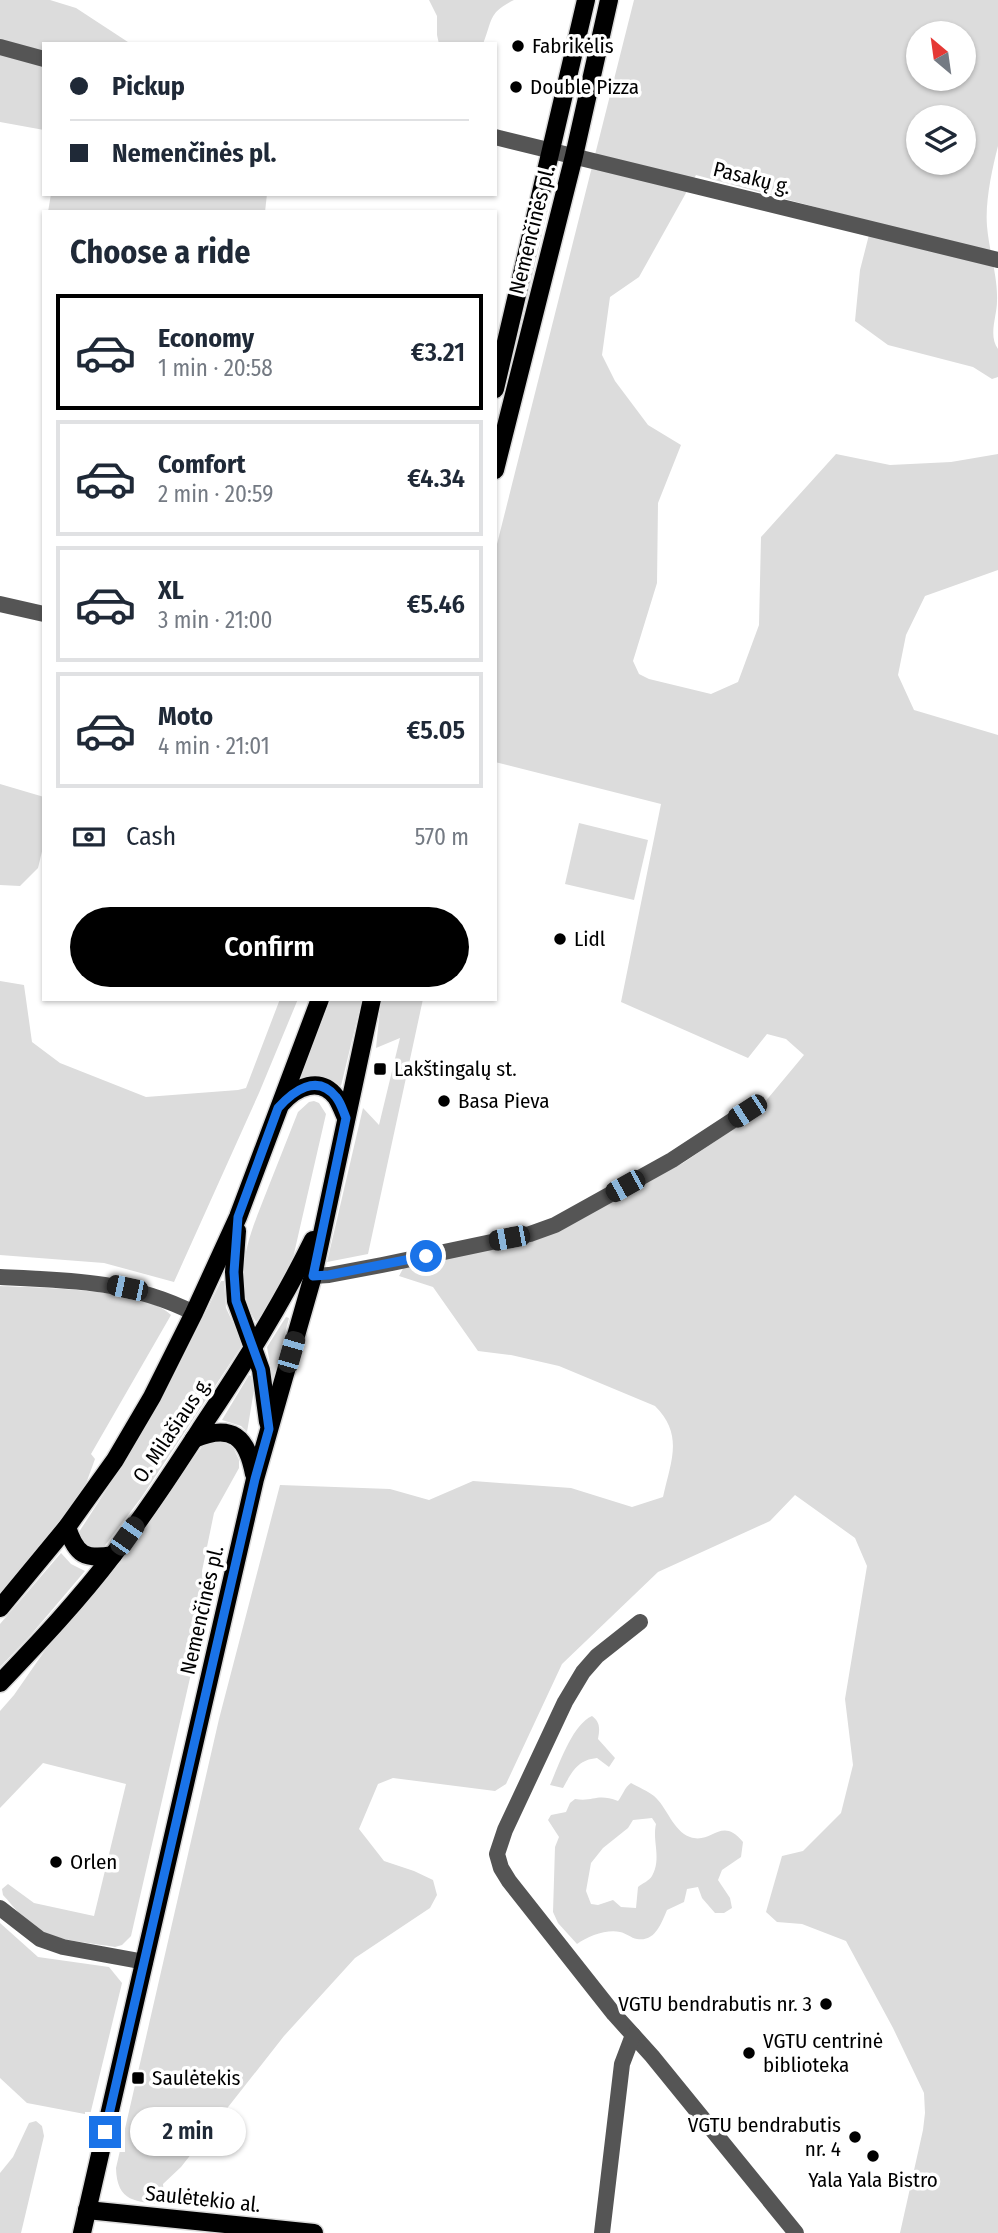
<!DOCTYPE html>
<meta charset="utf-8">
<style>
:root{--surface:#fff;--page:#f6f6f7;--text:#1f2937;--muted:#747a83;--line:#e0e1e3;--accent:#000}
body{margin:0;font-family:"Fira Sans Condensed",sans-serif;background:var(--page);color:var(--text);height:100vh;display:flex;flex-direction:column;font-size:26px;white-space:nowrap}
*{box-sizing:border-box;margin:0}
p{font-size:23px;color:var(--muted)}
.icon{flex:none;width:38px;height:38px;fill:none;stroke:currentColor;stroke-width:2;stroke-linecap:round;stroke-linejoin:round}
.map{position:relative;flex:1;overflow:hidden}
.side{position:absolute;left:42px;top:210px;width:455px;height:791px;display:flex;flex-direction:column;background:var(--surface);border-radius:0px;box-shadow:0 2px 5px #0004}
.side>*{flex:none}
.guide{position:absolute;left:42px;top:42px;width:455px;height:154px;border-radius:0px;box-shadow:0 2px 5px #0004;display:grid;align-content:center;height:154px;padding:0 28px;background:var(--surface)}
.needle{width:46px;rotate:331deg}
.buttons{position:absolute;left:906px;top:21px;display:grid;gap:14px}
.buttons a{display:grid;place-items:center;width:70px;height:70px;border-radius:50%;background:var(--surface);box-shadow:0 2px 5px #0004;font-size:35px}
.end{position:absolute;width:32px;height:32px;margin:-16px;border:9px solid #1a73e8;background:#fff;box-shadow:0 0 0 4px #fff}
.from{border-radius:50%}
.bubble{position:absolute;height:49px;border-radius:24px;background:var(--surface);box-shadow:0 2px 5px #0004;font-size:23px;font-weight:600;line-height:49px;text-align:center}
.car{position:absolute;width:21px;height:42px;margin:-21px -10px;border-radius:9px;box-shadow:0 0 5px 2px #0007;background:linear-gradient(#222 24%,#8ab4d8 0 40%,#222 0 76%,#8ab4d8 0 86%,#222 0)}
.guide b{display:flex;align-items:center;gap:24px;height:66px;font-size:26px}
.guide b+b{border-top:2px solid var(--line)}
.guide i{width:18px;height:18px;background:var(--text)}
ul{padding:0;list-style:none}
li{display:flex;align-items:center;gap:21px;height:116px;margin:0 14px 10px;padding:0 14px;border:4px solid var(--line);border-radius:0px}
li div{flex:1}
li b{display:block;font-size:26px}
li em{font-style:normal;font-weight:600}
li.active{border-color:var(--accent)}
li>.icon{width:63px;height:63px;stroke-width:1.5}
h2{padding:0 28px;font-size:32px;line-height:84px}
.pay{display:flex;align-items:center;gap:18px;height:77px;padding:0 28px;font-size:26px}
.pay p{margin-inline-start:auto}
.button{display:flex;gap:14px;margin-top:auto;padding:14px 28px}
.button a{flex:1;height:80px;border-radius:42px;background:var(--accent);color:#fff;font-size:28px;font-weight:600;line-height:80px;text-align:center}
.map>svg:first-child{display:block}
.green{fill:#dcdcdc;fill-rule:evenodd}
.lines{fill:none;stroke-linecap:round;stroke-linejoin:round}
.major-casing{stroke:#dbdbdb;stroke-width:21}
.minor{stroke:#555;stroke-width:16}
.major{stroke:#000;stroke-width:18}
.route{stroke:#1a73e8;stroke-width:9}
.poi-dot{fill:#000;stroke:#fff;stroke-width:2.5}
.labels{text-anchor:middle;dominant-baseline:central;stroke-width:7;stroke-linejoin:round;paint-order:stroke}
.poi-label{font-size:21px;fill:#000;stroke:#fff;text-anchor:start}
.street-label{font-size:21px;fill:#000;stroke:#fff}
</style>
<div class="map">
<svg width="998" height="2233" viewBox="0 0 998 2233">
<rect width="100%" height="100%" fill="#fff"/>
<g class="green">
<polygon points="0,0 50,0 76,8 131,44 44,44 44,130 0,122"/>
<path d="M429,0h85c-26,13 -21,19 -31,44h-44l-2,-9v-19z"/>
<path d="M634,0h364v146c-6,23 -13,56 -11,80 2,25 11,51 10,75 0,16 -9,34 1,48v28l-6,2 -19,-12 -85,-22 -33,-24 5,-51 11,-43 -7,-7 -168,-45 -57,102 -29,20 -8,58 13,26 33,44 33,20 -23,58 -1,80 -24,78 6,13 10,5 62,15 27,-12 21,-57 2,-88 75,-83 54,11 61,-3 47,-8v116l-73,26 -19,39 -8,40 16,35 84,25v1498h-98l23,-103 2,-17 -1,-20 -31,-65 -47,-87 -44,-17 -25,-2 -11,-10 16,-56 21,-5 38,-38 12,-48 -8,-66 22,-133 -12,-28 -60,-43 -25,26 -112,51 -96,92 -56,120 -11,7 -102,-13 -15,6 -19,45 25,32 30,10 19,9 4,15 -7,13 -75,50 -71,78 -103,131 -18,17 2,21c-29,-4 -48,-2 -49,-37l103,-449 61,-234 110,4 39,11 44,-19 98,7 61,19 31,-10c8,-36 21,-62 -8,-91l-96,-40 -48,-11 -33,-4 -45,-64 -34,-11 7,-13 114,-19 163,-81 71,-48 50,-60 -18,-16 -19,-5 -19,24 -127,-56 40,-198 -166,-42v-210zM919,33h45v46h-45zM919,117h45v46h-45z"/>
<polygon points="51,194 267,194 265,212 48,212"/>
<polygon points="0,784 44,797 44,843 38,868 20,886 0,885"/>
<polygon points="579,823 648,840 634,900 565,884"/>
<polygon points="0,981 24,985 32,1042 60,1063 146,1097 238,1090 246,1088 280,999 298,999 259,1093 174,1282 104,1263 0,1255"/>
<path d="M331,999h31l-21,87c-13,-8 -23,-11 -38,-7l-2,-3z"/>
<polygon points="381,999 423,999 368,1254 327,1262 363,1108 379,1125 400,1038 376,1048"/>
<path d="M314,1101l5,2 7,11 -33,144 -15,32 -22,32c-27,-45 -5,-90 12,-134 10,-25 20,-51 30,-76l11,-10z"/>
<polygon points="221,1281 224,1281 226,1308 243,1344 141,1498 103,1548 90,1551 81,1545 79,1532 127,1458 176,1372"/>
<path d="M0,1286c38,2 145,2 171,29l-80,139 4,5 -11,30 -8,11 -76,93z"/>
<polygon points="286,1317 289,1318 273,1381 267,1347"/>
<polygon points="249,1375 251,1376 254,1390 247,1432 241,1426 222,1420"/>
<path d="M217,1439l16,8 6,13v8l-25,45 -12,58 4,37 -75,328 -9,9 -7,2c-22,-4 -57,-6 -76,-17 -14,-8 -25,-23 -36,-35l-1,-6 6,-5 26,19 60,13 32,-132 -83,-21 -43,45v-97l14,-16 34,-49 66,-76 90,-126z"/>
<polygon points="61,1553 71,1564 85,1571 29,1637 0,1667 0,1624"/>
<path d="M592,1716c8,6 8,12 6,23l17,19 -6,9 -12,-9c-20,2 -25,14 -34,30l-13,-3c9,-20 22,-60 42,-69z"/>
<path d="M631,1783c7,4 17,8 23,13 13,11 19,35 36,41 22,8 31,-22 53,5l-2,15 -19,13 -4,10 12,18 2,10 -8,5h-9l-13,-15 -4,-11 -11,2 -3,13 -17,8c-6,14 -12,32 -30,29 -6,-1 -11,-6 -17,-7 -13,-3 -32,4 -43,12l-19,-21 -5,-11 2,-65 4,-10 -11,-17 3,-5 15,-3 4,-9 5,-4c19,3 22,-6 43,2 5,-6 6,-13 13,-18zM652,1818l4,6c-4,17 6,35 -4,52 -3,5 -9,7 -14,11l-2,21 -15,-1 -8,-7 -15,5 -7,-1 -5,-13 5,-28 12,-15 25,-20 5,-8z"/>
<polygon points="0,1923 38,1957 109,1967 122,1983 90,2115 27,2103 0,2078"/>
<polygon points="36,2121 42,2126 44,2136 21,2233 0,2233 0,2173 13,2157 29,2123"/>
</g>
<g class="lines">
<defs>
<g id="major">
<polyline points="495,389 586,0"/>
<polyline points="495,470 574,156 609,0"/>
<path d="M282,1103c14,-16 38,-27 54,-6 4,6 7,14 10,21"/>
<polyline points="237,1231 234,1272 236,1301 261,1370 268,1422"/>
<path d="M194,1439c38,-16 53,-2 60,35"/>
<path d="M67,1527c9,28 18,33 46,28"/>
<polyline points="0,1608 67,1527 115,1460 152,1397 194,1313 238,1217 320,999"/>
<path d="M0,1683c39,-41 79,-83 113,-128 34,-43 64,-90 94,-136 39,-58 75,-116 106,-179"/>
<polyline points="87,2210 314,2233"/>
<polyline points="82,2233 255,1479 313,1276 372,999"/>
</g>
</defs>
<use href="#major" class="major-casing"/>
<g class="minor">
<polyline points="0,47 44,59"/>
<polyline points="495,137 998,260"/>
<polyline points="0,604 44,614"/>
<polyline points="313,1276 329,1275 382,1265 530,1234 555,1225 672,1160 747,1111"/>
<path d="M0,1277c70,3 131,4 194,36"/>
<polyline points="640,1622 597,1656 583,1672 565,1702 505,1830 497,1854 501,1868 509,1881 614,2014 652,2056 796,2233"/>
<polyline points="0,1908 40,1939 63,1947 145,1962"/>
<polyline points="602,2233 622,2064 633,2035"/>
</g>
<use href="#major" class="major"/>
</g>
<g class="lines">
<path class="route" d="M105,2132l150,-653 14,-50 -8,-59 -25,-69 -2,-29 4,-55 40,-109c15,-17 39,-35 58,-11 5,6 7,14 10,21l-33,158 16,-1 97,-19"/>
</g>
<g class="poi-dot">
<circle cx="518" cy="46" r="7"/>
<circle cx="516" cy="87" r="7"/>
<circle cx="560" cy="939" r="7"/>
<rect x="373" y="1062" width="14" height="14" rx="3.5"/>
<circle cx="444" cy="1101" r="7"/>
<circle cx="56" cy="1862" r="7"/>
<circle cx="826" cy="2004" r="7"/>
<circle cx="749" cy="2053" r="7"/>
<rect x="131" y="2071" width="14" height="14" rx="3.5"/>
<circle cx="855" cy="2137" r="7"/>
<circle cx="873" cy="2156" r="7"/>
</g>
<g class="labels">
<g class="poi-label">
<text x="532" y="46">Fabrikėlis</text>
<text x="530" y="87">Double Pizza</text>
<text x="574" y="939">Lidl</text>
<text x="394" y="1069">Lakštingalų st.</text>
<text x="458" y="1101">Basa Pieva</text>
<text x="70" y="1862">Orlen</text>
<text x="812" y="2004" text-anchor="end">VGTU bendrabutis nr. 3</text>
<text x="763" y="2041">VGTU centrinė<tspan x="763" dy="24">biblioteka</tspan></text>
<text x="152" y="2078">Saulėtekis</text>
<text x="841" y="2125" text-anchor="end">VGTU bendrabutis<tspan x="841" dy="24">nr. 4</tspan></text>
<text x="873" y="2180" text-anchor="middle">Yala Yala Bistro</text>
</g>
<g class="street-label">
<text transform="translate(752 178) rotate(14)">Pasakų g.</text>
<text transform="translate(532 230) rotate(-76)">Nemenčinės pl.</text>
<text transform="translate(172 1430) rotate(-56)">O. Milašiaus g.</text>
<text transform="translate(202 1610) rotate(-77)">Nemenčinės pl.</text>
<text transform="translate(203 2199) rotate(6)">Saulėtekio al.</text>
</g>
</g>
</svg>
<div class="buttons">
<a><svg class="needle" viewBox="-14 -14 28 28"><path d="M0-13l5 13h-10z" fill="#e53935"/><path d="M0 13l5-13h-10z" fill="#747a83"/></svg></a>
<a><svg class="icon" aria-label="layers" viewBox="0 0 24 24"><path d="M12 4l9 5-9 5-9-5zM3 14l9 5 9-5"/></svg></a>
</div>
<i class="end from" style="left:426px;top:1256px"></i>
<i class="end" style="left:105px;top:2132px"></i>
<div class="bubble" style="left:130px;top:2107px;width:116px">2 min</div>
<i class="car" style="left:747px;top:1111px;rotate:237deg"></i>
<i class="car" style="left:625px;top:1186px;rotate:241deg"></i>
<i class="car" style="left:509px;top:1238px;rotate:259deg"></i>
<i class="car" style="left:127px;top:1288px;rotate:282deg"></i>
<i class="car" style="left:291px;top:1352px;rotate:16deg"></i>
<i class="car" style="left:127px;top:1536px;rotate:35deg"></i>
<div class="guide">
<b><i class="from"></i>Pickup</b>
<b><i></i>Nemenčinės pl.</b>
</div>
<section class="side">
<h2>Choose a ride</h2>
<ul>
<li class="active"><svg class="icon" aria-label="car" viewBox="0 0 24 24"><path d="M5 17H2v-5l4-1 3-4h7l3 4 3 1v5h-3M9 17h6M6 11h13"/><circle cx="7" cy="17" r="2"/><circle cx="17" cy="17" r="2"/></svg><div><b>Economy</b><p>1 min · 20:58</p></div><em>€3.21</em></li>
<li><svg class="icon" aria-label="car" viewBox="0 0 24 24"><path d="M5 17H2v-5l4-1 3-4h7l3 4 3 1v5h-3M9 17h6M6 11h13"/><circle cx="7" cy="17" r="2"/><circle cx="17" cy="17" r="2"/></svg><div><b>Comfort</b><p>2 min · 20:59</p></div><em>€4.34</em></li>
<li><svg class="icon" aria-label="car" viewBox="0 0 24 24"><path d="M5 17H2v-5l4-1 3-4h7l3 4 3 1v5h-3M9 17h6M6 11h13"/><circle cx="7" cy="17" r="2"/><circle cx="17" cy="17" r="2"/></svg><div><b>XL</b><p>3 min · 21:00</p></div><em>€5.46</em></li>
<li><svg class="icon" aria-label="car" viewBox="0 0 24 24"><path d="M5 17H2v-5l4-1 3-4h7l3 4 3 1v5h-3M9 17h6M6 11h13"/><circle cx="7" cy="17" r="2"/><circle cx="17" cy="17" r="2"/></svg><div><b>Moto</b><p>4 min · 21:01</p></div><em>€5.05</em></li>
</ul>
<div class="pay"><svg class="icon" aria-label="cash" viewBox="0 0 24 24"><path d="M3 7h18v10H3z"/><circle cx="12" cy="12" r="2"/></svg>Cash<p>570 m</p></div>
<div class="button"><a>Confirm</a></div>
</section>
</div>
